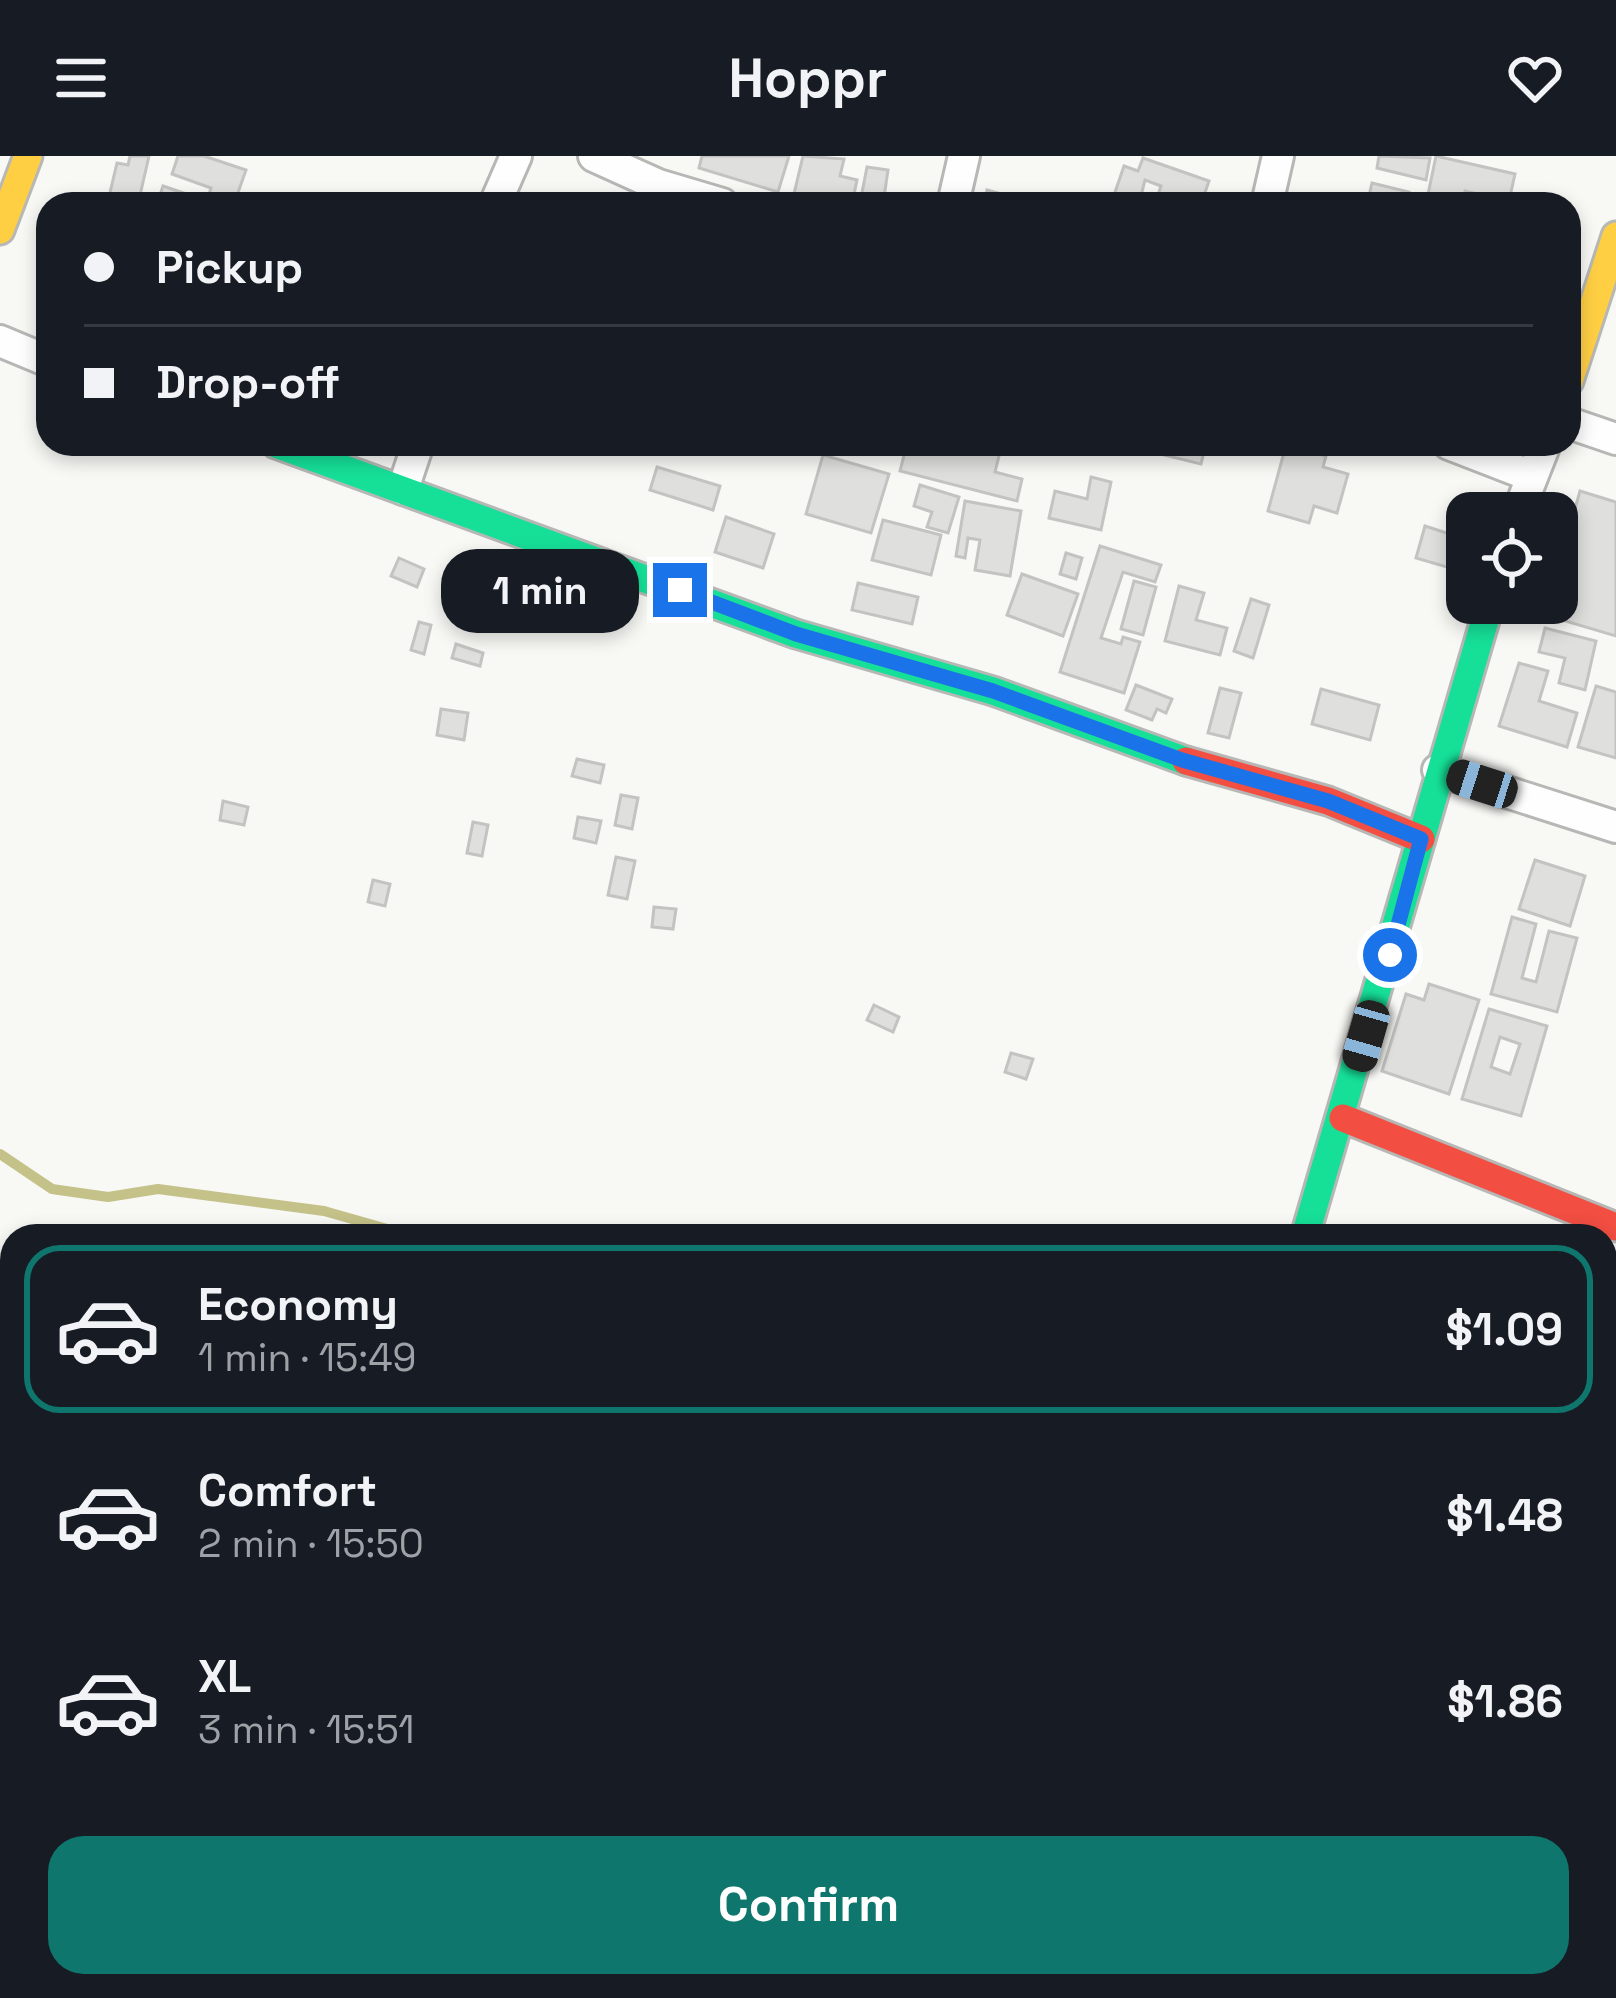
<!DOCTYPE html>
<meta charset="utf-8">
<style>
:root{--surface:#171b24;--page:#20242c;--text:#f1f3f6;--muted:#9ea1a6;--line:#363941;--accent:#0f766e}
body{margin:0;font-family:"Space Grotesk",sans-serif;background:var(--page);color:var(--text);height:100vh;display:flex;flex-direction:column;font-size:45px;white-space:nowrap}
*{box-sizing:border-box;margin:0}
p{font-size:39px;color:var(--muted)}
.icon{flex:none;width:66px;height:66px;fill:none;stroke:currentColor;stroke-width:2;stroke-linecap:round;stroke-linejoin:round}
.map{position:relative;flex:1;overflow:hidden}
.side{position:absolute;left:0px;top:1068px;width:1617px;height:774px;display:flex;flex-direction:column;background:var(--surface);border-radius:36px 36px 0 0;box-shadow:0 6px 18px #0003}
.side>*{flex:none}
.banner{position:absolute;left:36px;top:36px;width:1545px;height:264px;border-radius:36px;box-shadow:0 6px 18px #0003;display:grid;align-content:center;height:264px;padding:0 48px;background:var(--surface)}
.controls{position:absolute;left:1446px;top:336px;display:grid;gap:24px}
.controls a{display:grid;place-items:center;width:132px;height:132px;border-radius:24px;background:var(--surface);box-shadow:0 6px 18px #0003;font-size:60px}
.end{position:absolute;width:54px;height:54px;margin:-27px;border:15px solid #1a73e8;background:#fff;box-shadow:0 0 0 6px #fff}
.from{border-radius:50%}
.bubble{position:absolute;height:84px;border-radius:36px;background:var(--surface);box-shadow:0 6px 18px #0003;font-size:39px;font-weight:800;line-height:84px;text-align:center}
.car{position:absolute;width:36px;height:72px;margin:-36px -18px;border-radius:15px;box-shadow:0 0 9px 3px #0007;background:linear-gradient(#222 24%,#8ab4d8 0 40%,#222 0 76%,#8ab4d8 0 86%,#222 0)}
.banner b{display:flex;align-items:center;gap:42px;height:114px;font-size:45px}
.banner b+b{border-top:3px solid var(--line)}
.banner i{width:30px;height:30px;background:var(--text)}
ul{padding:21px 0 0;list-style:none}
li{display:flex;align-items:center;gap:36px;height:168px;margin:0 24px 18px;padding:0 24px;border:6px solid transparent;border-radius:36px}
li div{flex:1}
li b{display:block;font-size:45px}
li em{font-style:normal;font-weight:800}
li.active{border-color:var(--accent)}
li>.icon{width:108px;height:108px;stroke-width:1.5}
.cta{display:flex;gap:24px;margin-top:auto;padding:24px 48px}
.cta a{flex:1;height:138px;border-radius:36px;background:var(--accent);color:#fff;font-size:48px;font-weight:800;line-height:138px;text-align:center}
header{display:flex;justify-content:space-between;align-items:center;height:156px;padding:0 48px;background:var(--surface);font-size:54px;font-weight:800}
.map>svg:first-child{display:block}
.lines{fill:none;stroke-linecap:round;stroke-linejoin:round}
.stream{stroke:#c4c189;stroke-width:10}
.building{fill:#dfdfdd;stroke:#c3c3c1;stroke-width:3;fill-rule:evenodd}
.street-casing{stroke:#b7b7b5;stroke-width:36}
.fast-casing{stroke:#b7b7b5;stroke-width:33}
.slow-casing{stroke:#b7b7b5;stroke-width:33}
.jam-casing{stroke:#b7b7b5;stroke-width:33}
.street{stroke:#fefefe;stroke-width:30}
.fast{stroke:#16e098;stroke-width:27}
.slow{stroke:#ffcf43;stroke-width:27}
.jam{stroke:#f24e42;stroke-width:27}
.route{stroke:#1a73e8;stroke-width:15}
</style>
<header><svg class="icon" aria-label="menu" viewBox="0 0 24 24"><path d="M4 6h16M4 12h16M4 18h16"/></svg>Hoppr<svg class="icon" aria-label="heart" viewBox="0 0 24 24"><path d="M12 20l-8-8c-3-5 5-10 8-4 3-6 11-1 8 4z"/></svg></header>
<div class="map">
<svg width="1616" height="1842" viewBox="0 0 1616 1842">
<rect width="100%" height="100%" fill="#f8f8f5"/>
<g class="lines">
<g class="stream">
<polyline points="0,998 52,1033 108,1041 158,1033 324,1055 412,1080"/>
<polyline points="1605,1789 1616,1794"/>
</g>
</g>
<g class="building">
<polygon points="130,0 149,0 138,48 109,41 117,7 128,9"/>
<polygon points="178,0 204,0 246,14 234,48 157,48 163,30 207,45 211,32 172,18"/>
<polygon points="702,0 789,0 778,36 699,12"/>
<polygon points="803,0 844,3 840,20 857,24 852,48 794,38"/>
<polygon points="1379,0 1430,2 1426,24 1377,12"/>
<polygon points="1436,0 1515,18 1509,45 1465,35 1462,48 1426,48"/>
<polygon points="1143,2 1209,25 1201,48 1155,48 1161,30 1145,24 1139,48 1111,48 1124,10 1138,15"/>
<polygon points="867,11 888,14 883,48 860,47"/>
<polygon points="1372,27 1409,36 1406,48 1367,48"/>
<polygon points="987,34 1038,48 984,48"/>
<polygon points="907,288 929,288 970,298 973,288 1002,288 995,316 1022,323 1017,345 900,315"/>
<polygon points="1140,288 1206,288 1201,308 1139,293"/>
<polygon points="1286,289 1326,300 1323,311 1348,318 1337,357 1314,350 1309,367 1268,355"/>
<polygon points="823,299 889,318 871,377 806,358"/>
<polygon points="657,311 720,330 713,354 650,334"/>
<polygon points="1091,321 1111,326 1101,374 1049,362 1055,335 1087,343"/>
<polygon points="920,329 959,341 948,377 927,371 932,356 914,350"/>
<polygon points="1580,335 1616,346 1616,480 1545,459 1548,447 1557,447 1557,417"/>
<polygon points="965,345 1021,355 1010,420 975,414 980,384 968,382 965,402 956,400"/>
<polygon points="726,361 774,378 763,412 715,396"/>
<polygon points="883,364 941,379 931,419 872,404"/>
<polygon points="1425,370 1459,381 1450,412 1416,402"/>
<polygon points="1100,390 1161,409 1155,426 1123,416 1101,482 1121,488 1123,481 1140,486 1124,537 1060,516"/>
<polygon points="1066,397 1082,402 1076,423 1060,418"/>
<polygon points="399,402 424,413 417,431 391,420"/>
<polygon points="1022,418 1078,438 1063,480 1007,459"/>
<polygon points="1134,425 1156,431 1143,479 1121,473"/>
<polygon points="858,427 918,441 912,468 852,454"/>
<polygon points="1179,430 1204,437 1196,464 1227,472 1220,499 1165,485"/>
<polygon points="471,441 491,445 486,467 467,462"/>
<polygon points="1251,443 1269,449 1253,502 1234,495"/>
<polygon points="419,466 431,469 424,498 411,494"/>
<polygon points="1545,472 1596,485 1585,534 1559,527 1565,502 1539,496"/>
<polygon points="456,488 483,497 480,510 452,502"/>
<polygon points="1519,507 1548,515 1539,545 1577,557 1567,591 1499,570"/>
<polygon points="1136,529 1172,543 1166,557 1157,553 1152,564 1126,554"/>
<polygon points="1596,530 1616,536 1616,602 1578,591"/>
<polygon points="1220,532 1241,537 1229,582 1208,577"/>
<polygon points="1321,533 1379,549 1370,584 1312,568"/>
<polygon points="441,553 468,557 464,584 437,579"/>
<polygon points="577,603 604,609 600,627 572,620"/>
<polygon points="621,639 638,642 632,673 615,669"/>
<polygon points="223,645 248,651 244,669 220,664"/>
<polygon points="578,661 601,665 596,687 574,682"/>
<polygon points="473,666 488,669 482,700 467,697"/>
<polygon points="616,701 635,705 627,743 608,739"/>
<polygon points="1535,704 1585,720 1570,770 1519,753"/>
<polygon points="373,724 390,728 385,750 368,746"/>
<polygon points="654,751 676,753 673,773 652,771"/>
<polygon points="1512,761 1536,768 1522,822 1536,826 1549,775 1577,782 1557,856 1491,838"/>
<polygon points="1429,828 1479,844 1449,938 1382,915 1406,838 1424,844"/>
<polygon points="874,849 899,861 893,876 867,864"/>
<path d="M1489,853l58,17 -26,90 -59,-17zM1500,881l20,7 -10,30 -19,-7z"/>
<polygon points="1011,897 1033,903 1026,923 1005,916"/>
<polygon points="1610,1199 1616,1201 1616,1276 1605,1272 1605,1213"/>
<polygon points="1606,1280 1616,1284 1616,1382 1605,1378"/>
<polygon points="130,1830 191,1830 188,1839 195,1842 125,1842"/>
<polygon points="248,1830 367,1830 363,1842 244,1842"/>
<polygon points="586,1830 650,1830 646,1842 622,1842"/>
</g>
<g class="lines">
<defs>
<g id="street">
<polyline points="594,0 658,29 722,48"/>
<polyline points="495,48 516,0"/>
<polyline points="953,48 964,0"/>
<polyline points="1267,48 1278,0"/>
<polyline points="0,185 48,205"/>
<polyline points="1569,267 1616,283"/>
<polyline points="1449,288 1529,319"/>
<polyline points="403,333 418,288"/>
<polyline points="1518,357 1545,288"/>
<polyline points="1438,614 1616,671"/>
<polyline points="0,1296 12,1299"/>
<polyline points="1605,1453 1616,1457"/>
<polyline points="0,1458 12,1443"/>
<polyline points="0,1621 12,1625"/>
<polyline points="480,1842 484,1830"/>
<polyline points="817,1842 821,1830"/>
<polyline points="1174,1842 1176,1830"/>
</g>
<g id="fast">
<polyline points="276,288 796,478 993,535 1186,605"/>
<polyline points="1305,1080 1490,447"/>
</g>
<g id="slow">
<polyline points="0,74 28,0"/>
<polyline points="1569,225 1616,80"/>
</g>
<g id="jam">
<polyline points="1186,605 1328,645 1421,683"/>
<polyline points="1343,962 1616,1071"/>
</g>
</defs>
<use href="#street" class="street-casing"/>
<use href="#fast" class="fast-casing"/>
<use href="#slow" class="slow-casing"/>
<use href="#jam" class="jam-casing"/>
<use href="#street" class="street"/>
<use href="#fast" class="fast"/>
<use href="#slow" class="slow"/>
<use href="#jam" class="jam"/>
</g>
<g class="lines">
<polyline class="route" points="680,434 796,478 993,535 1182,604 1328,645 1421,683 1390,799"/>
</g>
</svg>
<div class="controls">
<a><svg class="icon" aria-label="locate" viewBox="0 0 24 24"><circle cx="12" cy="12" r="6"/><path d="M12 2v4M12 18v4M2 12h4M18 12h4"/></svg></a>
</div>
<i class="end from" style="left:1390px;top:799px"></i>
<i class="end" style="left:680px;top:434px"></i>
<div class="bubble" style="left:441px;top:393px;width:198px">1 min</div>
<i class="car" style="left:1482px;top:628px;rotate:288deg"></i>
<i class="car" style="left:1366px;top:880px;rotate:196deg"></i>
<div class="banner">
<b><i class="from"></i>Pickup</b>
<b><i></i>Drop-off</b>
</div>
<section class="side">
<ul>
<li class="active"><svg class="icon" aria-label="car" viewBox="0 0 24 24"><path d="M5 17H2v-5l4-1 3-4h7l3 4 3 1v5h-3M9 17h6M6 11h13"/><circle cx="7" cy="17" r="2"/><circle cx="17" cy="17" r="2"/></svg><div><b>Economy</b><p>1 min · 15:49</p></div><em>$1.09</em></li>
<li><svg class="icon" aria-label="car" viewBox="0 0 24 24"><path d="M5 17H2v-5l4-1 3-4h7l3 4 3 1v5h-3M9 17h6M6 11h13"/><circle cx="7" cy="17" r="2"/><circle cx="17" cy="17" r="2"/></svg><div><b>Comfort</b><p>2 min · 15:50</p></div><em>$1.48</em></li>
<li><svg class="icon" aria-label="car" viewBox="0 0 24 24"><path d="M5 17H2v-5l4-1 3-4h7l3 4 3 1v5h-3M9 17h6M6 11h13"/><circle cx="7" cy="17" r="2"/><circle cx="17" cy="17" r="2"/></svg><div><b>XL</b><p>3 min · 15:51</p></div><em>$1.86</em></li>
</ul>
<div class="cta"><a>Confirm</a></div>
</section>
</div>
